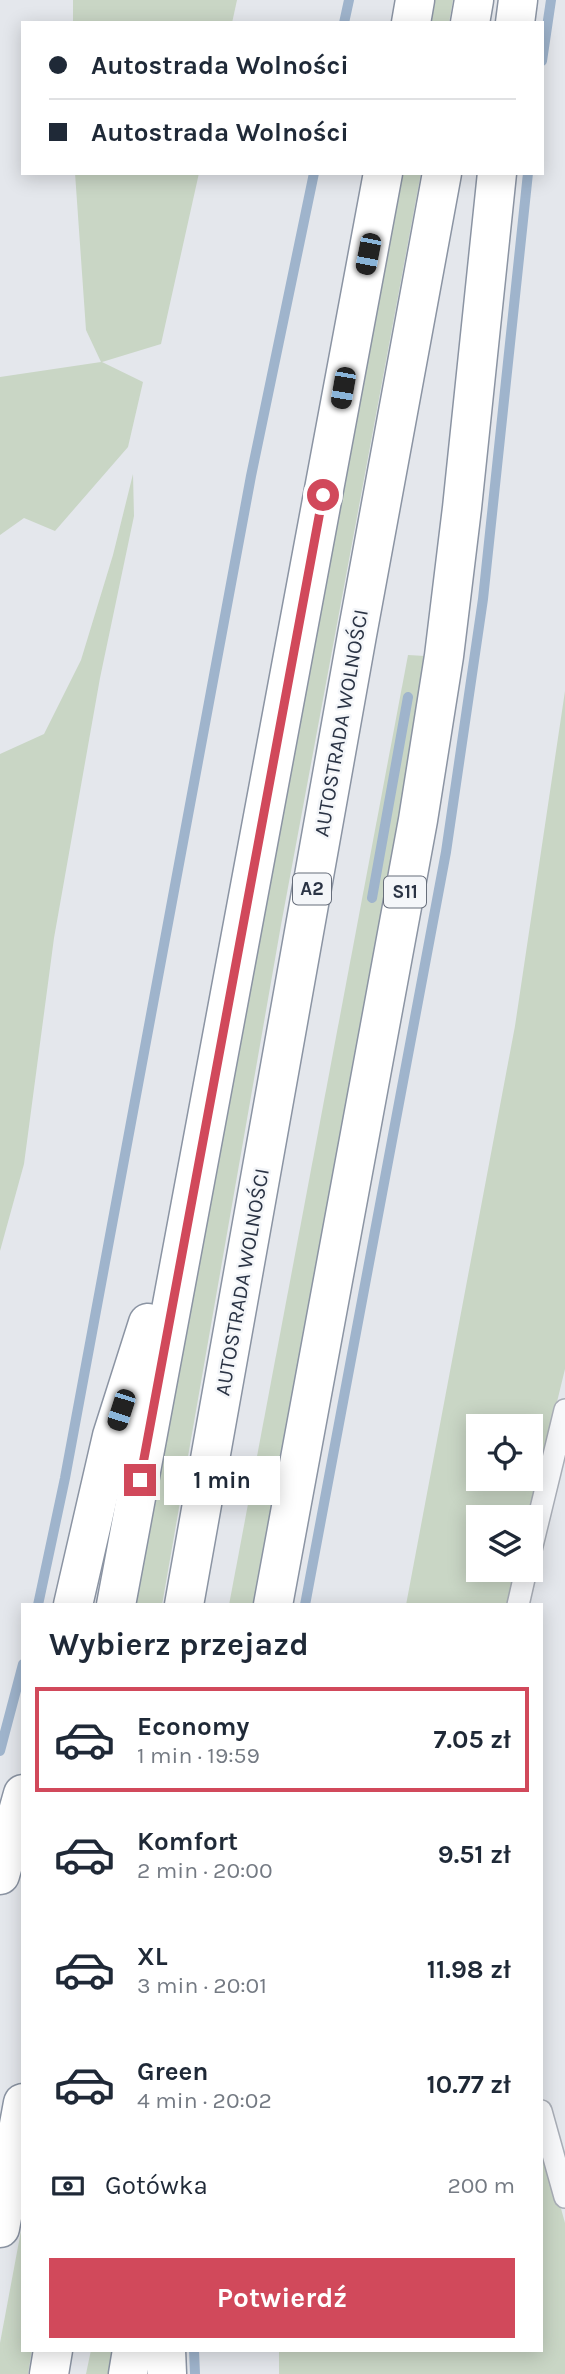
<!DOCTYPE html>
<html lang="pl">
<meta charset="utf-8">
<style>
:root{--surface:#fff;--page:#f2f2f3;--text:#1f2937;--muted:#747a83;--line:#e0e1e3;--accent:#d1495b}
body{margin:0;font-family:Karla,sans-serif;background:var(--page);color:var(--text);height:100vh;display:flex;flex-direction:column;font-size:26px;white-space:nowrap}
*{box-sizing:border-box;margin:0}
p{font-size:23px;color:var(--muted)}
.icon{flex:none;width:38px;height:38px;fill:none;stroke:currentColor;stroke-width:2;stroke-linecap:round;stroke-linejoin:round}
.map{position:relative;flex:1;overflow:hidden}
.details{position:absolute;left:21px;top:1603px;width:522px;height:749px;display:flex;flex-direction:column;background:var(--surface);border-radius:0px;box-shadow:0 4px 18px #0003}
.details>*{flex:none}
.hud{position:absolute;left:21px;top:21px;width:523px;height:154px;border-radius:0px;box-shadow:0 4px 18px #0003;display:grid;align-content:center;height:154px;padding:0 28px;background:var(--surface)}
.controls{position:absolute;left:466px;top:1414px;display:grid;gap:14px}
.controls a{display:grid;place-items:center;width:77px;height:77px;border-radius:0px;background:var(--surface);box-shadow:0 4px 18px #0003;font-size:35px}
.end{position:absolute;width:32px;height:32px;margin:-16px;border:9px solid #d1495b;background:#fff;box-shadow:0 0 0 4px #fff}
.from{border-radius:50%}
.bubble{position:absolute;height:49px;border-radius:0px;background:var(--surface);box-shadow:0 4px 18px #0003;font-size:23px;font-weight:700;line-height:49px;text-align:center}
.car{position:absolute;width:21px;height:42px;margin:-21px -10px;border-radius:9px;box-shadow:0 0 5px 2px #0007;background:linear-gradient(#222 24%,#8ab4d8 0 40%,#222 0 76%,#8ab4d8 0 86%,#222 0)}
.hud b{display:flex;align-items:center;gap:24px;height:66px;font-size:26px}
.hud b+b{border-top:2px solid var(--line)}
.hud i{width:18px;height:18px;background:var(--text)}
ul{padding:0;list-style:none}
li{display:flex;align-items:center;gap:21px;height:105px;margin:0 14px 10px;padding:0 14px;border:4px solid transparent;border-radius:0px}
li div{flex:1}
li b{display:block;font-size:26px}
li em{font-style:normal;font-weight:700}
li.current{border-color:var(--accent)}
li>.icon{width:63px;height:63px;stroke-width:1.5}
h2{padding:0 28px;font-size:32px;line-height:84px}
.pay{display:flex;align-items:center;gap:18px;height:77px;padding:0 28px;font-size:26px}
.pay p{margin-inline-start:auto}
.primary-button{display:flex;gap:14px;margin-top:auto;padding:14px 28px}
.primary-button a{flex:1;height:80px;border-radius:0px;background:var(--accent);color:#fff;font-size:28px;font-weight:700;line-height:80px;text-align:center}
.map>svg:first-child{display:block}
.green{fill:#c9d6c5;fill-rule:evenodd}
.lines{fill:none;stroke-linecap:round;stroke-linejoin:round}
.stream{stroke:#9fb4cc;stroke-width:10}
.service-casing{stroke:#a9aeb7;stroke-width:24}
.motorway-casing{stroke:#8b94a3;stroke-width:41}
.service{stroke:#f7f8fa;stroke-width:21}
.motorway{stroke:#fff;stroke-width:38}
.route{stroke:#d1495b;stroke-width:9}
.labels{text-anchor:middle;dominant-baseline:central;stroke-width:5;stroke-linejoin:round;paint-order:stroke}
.shield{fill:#f4f6f9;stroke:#676e7b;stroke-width:2}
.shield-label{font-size:19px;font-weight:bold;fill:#2b3445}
.street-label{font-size:21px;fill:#2b3445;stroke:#f4f6f9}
</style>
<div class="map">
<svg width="565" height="2374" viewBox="0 0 565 2374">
<rect width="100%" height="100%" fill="#e4e7ec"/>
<g class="green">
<polygon points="73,0 237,0 232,23 73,23"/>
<polygon points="435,0 453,0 449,23 431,23"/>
<polygon points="75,173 199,173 161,344 102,362 143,382 128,447 55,531 24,518 0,535 0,377 101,362 86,330"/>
<polygon points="403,173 421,173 281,925 162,1605 136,1605"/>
<polygon points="133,474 134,516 100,678 54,938 24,1164 0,1251 0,754 44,734 81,660 113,555"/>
<polygon points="408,655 425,656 414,737 254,1605 229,1605"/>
<path d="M565,691v678l-36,148h-51v53h38l-9,35h-101l109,-579zM478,1426h52v53h-52z"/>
<polygon points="541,2136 565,2223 565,2374 279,2374 279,2350 541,2350"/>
<polygon points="23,2220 23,2350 32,2350 28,2374 0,2374 0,2343"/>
<polygon points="91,2350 116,2350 111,2374 86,2374"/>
</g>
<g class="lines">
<g class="stream">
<polyline points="344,23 349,0"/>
<polyline points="542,61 551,0"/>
<polyline points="372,898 408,697"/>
<polyline points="38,1605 65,1478 251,476 314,173"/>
<polyline points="305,1605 446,852 483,599 528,173"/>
<polyline points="0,1751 23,1664"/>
<polyline points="194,2350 195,2374"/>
</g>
<defs>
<g id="service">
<polyline points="530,1554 565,1410"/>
<polyline points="518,1605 526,1570"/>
<polyline points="541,2111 565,2197"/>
</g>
<g id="motorway">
<polyline points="411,23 415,0"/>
<polyline points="470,23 474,0"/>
<polyline points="515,23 518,0"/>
<polyline points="73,1605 112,1436 148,1323"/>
<polyline points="116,1605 383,173"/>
<polyline points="184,1605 357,635 442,173"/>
<polyline points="273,1605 418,820 444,656 462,508 497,173"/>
<polyline points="0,1875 23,1794"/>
<polyline points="0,2228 23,2103"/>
<polyline points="166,2350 167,2374"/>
<polyline points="49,2374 53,2350"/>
<polyline points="128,2374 132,2350"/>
</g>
</defs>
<use href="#service" class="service-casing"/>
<use href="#motorway" class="motorway-casing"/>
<use href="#service" class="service"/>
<use href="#motorway" class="motorway"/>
</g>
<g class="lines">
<polyline class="route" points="140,1480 323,495"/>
</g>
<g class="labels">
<g class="shield">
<rect x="293" y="873.5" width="38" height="31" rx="5"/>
<rect x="384" y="876.5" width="42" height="31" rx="5"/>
</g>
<g class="shield-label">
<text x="312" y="889">A2</text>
<text x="405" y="892">S11</text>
</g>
<g class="street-label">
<text transform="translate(341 723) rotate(-80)">AUTOSTRADA WOLNOŚCI</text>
<text transform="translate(242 1282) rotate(-80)">AUTOSTRADA WOLNOŚCI</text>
</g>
</g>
</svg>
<div class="controls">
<a><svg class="icon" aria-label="locate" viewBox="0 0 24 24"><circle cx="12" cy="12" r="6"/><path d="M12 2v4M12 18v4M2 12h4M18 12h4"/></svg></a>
<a><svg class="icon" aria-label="layers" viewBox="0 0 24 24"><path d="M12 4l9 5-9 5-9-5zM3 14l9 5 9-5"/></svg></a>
</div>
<i class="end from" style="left:323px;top:495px"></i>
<i class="end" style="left:140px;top:1480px"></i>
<div class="bubble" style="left:164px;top:1456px;width:116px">1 min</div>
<i class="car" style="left:368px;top:254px;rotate:191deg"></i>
<i class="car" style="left:343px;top:388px;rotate:190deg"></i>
<i class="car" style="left:121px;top:1410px;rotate:198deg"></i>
<div class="hud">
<b><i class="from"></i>Autostrada Wolności</b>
<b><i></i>Autostrada Wolności</b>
</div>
<section class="details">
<h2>Wybierz przejazd</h2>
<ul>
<li class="current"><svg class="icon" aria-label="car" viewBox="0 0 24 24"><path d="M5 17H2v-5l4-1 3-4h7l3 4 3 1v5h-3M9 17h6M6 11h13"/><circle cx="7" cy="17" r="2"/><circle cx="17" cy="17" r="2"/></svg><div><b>Economy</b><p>1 min · 19:59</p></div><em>7.05 zł</em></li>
<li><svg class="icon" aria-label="car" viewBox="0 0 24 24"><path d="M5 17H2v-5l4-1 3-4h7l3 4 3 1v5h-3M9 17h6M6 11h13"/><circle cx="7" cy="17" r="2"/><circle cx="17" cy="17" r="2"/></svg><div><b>Komfort</b><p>2 min · 20:00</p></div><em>9.51 zł</em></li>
<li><svg class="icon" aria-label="car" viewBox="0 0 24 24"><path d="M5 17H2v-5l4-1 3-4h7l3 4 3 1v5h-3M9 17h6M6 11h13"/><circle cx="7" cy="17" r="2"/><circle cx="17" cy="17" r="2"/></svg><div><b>XL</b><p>3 min · 20:01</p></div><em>11.98 zł</em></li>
<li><svg class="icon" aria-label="car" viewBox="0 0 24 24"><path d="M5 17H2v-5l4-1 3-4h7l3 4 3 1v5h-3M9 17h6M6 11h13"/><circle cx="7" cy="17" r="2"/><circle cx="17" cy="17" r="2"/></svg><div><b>Green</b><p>4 min · 20:02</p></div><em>10.77 zł</em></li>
</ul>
<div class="pay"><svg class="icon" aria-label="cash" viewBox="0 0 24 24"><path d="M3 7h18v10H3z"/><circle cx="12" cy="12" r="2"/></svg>Gotówka<p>200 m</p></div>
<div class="primary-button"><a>Potwierdź</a></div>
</section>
</div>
